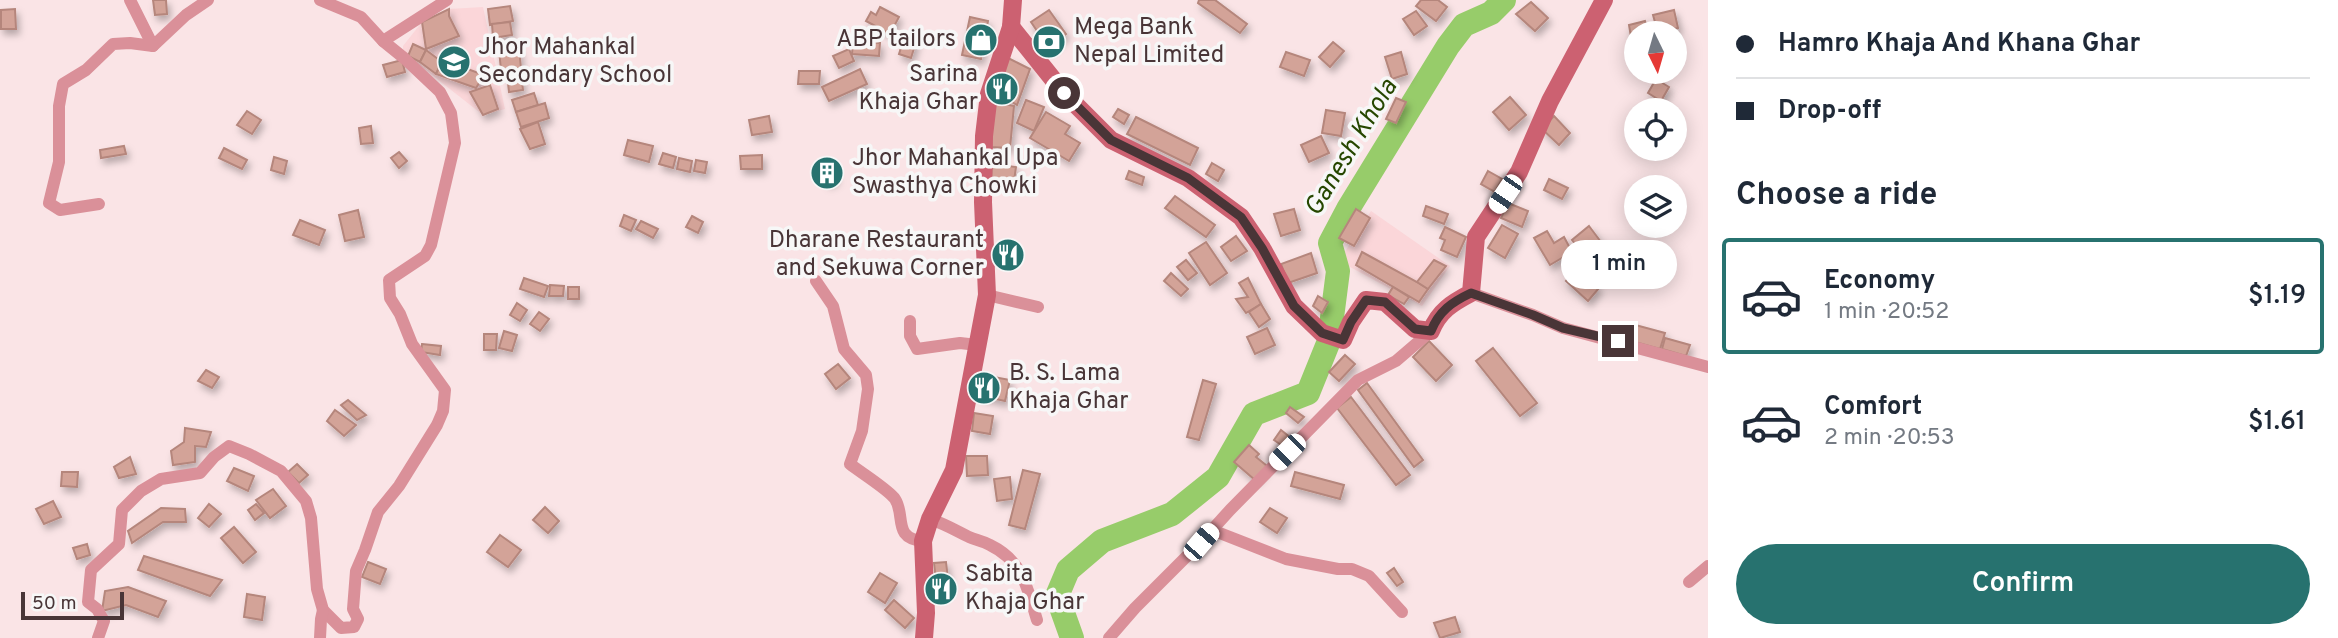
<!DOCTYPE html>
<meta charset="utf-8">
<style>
:root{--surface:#fff;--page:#f6f6f7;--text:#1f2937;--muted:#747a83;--line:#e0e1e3;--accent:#27726f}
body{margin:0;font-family:Overpass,sans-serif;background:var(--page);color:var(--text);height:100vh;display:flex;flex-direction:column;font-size:26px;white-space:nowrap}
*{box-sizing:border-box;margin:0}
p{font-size:23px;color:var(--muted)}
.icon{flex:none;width:38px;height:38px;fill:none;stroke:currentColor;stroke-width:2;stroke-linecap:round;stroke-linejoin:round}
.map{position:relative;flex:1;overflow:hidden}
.side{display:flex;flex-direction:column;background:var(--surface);width:630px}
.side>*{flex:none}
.top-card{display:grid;align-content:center;height:154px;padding:0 28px;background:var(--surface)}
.needle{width:46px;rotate:175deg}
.tools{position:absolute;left:1624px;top:21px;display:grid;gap:14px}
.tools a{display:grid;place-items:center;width:63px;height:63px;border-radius:50%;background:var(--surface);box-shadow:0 4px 18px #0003;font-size:35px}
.scale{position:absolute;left:21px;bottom:18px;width:103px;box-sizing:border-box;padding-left:7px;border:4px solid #493537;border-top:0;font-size:19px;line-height:24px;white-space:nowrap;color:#493537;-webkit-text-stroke:5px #f7f7f7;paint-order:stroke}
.end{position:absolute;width:32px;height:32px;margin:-16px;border:9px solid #493537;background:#fff;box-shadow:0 0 0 4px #fff}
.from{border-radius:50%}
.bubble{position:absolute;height:49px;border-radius:24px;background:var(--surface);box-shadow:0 4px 18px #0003;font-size:23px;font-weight:600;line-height:49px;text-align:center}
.car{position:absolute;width:21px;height:42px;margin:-21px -10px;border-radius:9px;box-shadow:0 0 5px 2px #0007;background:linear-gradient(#fff 24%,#345 0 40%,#fff 0 76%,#345 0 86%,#fff 0)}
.top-card b{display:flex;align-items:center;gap:24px;height:66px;font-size:26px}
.top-card b+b{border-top:2px solid var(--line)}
.top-card i{width:18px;height:18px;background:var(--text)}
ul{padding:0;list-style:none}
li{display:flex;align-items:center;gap:21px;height:116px;margin:0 14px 10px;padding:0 14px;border:4px solid transparent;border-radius:7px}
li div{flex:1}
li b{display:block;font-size:26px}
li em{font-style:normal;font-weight:600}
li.active{border-color:var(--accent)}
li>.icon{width:63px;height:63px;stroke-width:1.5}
h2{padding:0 28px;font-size:32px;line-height:84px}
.button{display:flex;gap:14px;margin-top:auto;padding:14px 28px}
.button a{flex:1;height:80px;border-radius:42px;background:var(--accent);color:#fff;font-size:28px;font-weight:600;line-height:80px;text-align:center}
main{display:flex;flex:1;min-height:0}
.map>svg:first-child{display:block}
.built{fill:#fbd6d9}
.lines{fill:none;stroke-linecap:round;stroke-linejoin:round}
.river{stroke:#97cc6a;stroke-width:24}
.building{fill:#d3a398;stroke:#b5867c;stroke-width:2;filter:url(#shadow)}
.street{stroke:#da9099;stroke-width:12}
.secondary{stroke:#cc6171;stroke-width:18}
.route{stroke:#493537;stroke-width:9}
.labels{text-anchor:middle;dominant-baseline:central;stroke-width:7;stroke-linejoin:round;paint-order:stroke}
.poi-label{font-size:24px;fill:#493537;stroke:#f7f7f7;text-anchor:start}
.water-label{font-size:26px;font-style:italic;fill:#264700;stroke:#f7f7f7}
</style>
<main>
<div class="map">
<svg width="1708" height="638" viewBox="0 0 1708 638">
<defs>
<filter id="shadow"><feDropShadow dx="3" dy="5" stdDeviation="3.5" flood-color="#0004"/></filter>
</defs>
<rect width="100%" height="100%" fill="#fae4e6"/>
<g class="built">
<polygon points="483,7 505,109 483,115 418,64 403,52 403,46 422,22 449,9"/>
<polygon points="1371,211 1450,266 1422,306 1339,261"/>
</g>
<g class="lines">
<polyline class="river" points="1072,638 1057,596 1068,570 1102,541 1172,514 1218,477 1254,414 1308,393 1329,341 1338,271 1330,243 1348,209 1448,46 1464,25 1491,13 1504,0"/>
</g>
<g class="building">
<polygon points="153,0 166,0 167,14 155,15"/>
<polygon points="1199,0 1215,0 1247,24 1240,33 1198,3"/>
<polygon points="1421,0 1438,0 1447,7 1436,21 1416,6"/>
<polygon points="1531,2 1548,18 1535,31 1516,14"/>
<polygon points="510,6 513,21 490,25 488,9"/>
<polygon points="880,7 899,17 890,34 866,21 871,12 876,15"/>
<polygon points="15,9 16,29 1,29 1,10"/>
<polygon points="449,9 449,16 459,36 426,49 422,22"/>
<polygon points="1049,10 1066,34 1048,47 1031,22"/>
<polygon points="1674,10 1678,28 1658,33 1653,15"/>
<polygon points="1416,11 1427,26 1414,35 1403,19"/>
<polygon points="970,17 988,21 981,59 962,55"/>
<polygon points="1645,21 1648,32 1636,33 1636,35 1631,37 1629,25"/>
<polygon points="510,22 512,35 493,38 492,24"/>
<polygon points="904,38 916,42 911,58 899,54"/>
<polygon points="853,41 880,43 879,56 852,54"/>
<polygon points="1333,42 1344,51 1330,67 1319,57"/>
<polygon points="413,44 426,50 420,62 408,56"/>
<polygon points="519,49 521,68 501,70 499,50"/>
<polygon points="849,49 854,61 839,68 833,56"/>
<polygon points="426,50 442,62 436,74 420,62"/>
<polygon points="1286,52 1310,60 1304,76 1280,67"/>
<polygon points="1401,52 1407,74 1392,79 1385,57"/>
<polygon points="1008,58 1030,69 1017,105 994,91"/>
<polygon points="402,60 405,72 387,77 383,65"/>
<polygon points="443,60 484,75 476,88 436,74"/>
<polygon points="860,69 867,84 829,101 822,87"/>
<polygon points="799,71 820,71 819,84 798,84"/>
<polygon points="521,73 523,90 509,92 507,74"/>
<polygon points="1656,79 1669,87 1661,101 1648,93"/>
<polygon points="490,85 498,109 483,115 470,92"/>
<polygon points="534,93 538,105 516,112 512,100"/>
<polygon points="1510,97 1526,115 1509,130 1493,112"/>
<polygon points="1396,98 1406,102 1396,123 1386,119"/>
<polygon points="1026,100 1044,107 1034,131 1017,123"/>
<polygon points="995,102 1014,106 1010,148 990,147"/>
<polygon points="545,103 549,118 521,127 516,112"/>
<polygon points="1118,109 1129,115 1124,124 1113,117"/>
<polygon points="1326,110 1345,113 1341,136 1322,133"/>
<polygon points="247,111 261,120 252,134 237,125"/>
<polygon points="1046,112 1070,126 1065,134 1080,143 1069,161 1030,138"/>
<polygon points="769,116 772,132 752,135 749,120"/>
<polygon points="1554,116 1570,133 1559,145 1542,129"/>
<polygon points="1136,117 1198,148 1190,165 1127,134"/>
<polygon points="538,122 545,144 530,149 520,129"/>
<polygon points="371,126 373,143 361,144 359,128"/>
<polygon points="1321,136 1329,153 1309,162 1301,145"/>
<polygon points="628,140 653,146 649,162 624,155"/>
<polygon points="124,146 126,154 101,158 100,150"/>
<polygon points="224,148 247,160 242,169 219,158"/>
<polygon points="399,152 407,161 399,168 391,158"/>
<polygon points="663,153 676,157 673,168 659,164"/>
<polygon points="762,155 762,169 741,169 740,156"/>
<polygon points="274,157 287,161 284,174 271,170"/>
<polygon points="679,158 692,161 690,172 677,169"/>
<polygon points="696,160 707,162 705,173 694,171"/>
<polygon points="821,163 825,168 828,167 836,178 828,183 817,166"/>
<polygon points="1212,163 1224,170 1218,181 1206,174"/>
<polygon points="992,164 1016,167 1014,181 991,179"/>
<polygon points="1129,171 1144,177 1142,185 1126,179"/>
<polygon points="1488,171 1502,179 1495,192 1481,184"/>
<polygon points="1549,179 1568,188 1562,199 1544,190"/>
<polygon points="1175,196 1215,225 1206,237 1165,208"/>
<polygon points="1508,203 1528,211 1522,227 1501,218"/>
<polygon points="1426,206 1448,214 1444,224 1423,216"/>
<polygon points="1294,209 1300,230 1281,236 1274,214"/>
<polygon points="1356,209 1370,218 1354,246 1339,238"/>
<polygon points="358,210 364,237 345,241 339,215"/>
<polygon points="624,215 636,220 631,231 620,226"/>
<polygon points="692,216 703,222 698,233 686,227"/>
<polygon points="300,220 325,230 319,245 293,235"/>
<polygon points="641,221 658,229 653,238 636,229"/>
<polygon points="1502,225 1518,234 1505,258 1488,248"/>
<polygon points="1589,226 1601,242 1584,255 1572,240"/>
<polygon points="1445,227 1466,237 1457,257 1441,250 1445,240 1440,238"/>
<polygon points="1547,231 1554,243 1564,237 1572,252 1550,265 1534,238"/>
<polygon points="1236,236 1247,251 1231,261 1221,247"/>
<polygon points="1206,242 1227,273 1210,285 1189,253"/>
<polygon points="1362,252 1417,282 1428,289 1419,302 1356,265"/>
<polygon points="1311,253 1317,273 1288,283 1281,264"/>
<polygon points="1186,260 1197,273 1188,280 1177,267"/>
<polygon points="1434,260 1446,266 1428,289 1417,282"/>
<polygon points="1577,269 1599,288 1588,301 1566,281"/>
<polygon points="1171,273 1188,289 1181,296 1164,281"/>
<polygon points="524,278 548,286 544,297 520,289"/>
<polygon points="1248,278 1261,304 1246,313 1236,299 1248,297 1239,283"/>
<polygon points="550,285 564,286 563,296 549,296"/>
<rect x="568" y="287" width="11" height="12"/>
<polygon points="1393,287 1409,297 1404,304 1388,295"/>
<polygon points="1318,296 1328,302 1322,313 1313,306"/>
<polygon points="517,303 527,310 520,321 510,315"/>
<polygon points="1261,304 1270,319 1259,327 1249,312"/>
<polygon points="539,312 549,319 540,331 530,324"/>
<polygon points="1628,323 1665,333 1660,349 1624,339"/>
<polygon points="1267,328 1275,345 1255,354 1247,337"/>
<polygon points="504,331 517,335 512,351 499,348"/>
<polygon points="484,334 497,334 496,350 484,350"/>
<polygon points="1665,338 1690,345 1686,356 1662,349"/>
<polygon points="1429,341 1452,365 1436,381 1413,357"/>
<polygon points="422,344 441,346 440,355 421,352"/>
<polygon points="1493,348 1537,403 1520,416 1476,361"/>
<polygon points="1345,355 1355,364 1339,381 1329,372"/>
<polygon points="838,364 850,378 836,389 825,374"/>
<polygon points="206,370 219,377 212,388 198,381"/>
<polygon points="983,375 1010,380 1005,401 978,395"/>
<polygon points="1203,380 1216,384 1199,440 1187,437"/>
<polygon points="1367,383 1423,460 1414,467 1358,390"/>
<polygon points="1351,397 1410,475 1396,485 1337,408"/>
<polygon points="348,400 366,415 357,420 341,405"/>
<polygon points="1290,407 1304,417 1298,423 1286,413"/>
<polygon points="335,410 356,425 344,436 327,421"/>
<polygon points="974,413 993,416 990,434 972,431"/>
<polygon points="185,428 211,432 206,447 195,446 195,462 173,465 171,451 184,442"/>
<polygon points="1281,430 1291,438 1284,447 1274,440"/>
<polygon points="1249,445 1259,454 1256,457 1267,466 1255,480 1234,462"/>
<polygon points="966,456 987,456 988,475 967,476"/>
<polygon points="130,457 136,474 119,478 114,467"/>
<polygon points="297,464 308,475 299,483 288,472"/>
<polygon points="234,468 254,476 248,491 227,481"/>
<polygon points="1023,470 1040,474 1025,529 1009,525"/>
<polygon points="62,472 78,472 77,487 61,486"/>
<polygon points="1295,472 1344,485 1340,499 1291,486"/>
<polygon points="1010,477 1012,499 997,501 994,479"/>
<polygon points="273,489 286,506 270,518 256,500"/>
<polygon points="53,501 61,517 44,524 36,509"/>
<polygon points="209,504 221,514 209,527 198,518"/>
<polygon points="256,504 264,513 255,520 248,510"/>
<polygon points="545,507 559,521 548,533 533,520"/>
<polygon points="161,508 185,509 186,522 163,522 132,543 128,531"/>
<polygon points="1270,508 1287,518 1277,533 1260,522"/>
<polygon points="234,527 256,552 243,563 221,538"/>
<polygon points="500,535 521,550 508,567 487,552"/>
<polygon points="87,544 90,555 77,559 73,548"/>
<polygon points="144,556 222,580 210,596 138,570"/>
<polygon points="368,562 386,569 380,584 362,577"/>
<polygon points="946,562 948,579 936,580 934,563"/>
<polygon points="1394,568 1403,582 1397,586 1387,573"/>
<polygon points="880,573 897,583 885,603 868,592"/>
<polygon points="128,587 166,601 158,617 126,605 102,611 105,591"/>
<polygon points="247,594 265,597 262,620 244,617"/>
<polygon points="894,600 914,618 905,628 885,610"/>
<polygon points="1455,617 1460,632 1440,638 1434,623"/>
</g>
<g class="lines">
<g class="street">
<polyline points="130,0 153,46 186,15 208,0"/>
<polyline points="383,41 447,0"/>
<polyline points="99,204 60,210 49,203 59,162 59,106 63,84 86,70 113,44 130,43 153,46"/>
<path d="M816,281l17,25 11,43 22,26 2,14 -6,42 -12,33c10,8 39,26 45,35 11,17 -3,39 28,42"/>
<polyline points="1471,293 1533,315 1563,328 1708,367"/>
<polyline points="987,295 1038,307"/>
<polyline points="910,321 910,336 917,349 960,343 977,345"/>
<path d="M930,519c15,5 25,11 39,18 7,3 14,4 21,8 33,16 37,42 47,75"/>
<polyline points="1212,530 1286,559 1338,569 1352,569 1369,576 1402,612"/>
<polyline points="1689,582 1708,566"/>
<polyline points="98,638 104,621 97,609 88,602 91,570 119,544 122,510 141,491 161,479 200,473 214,457 229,446 249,454 281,471 306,501 311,518 317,589 323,610 341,628 354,627 358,619 353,609 356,571 365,550 378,512 399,486 437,425 443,411 445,390 412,344 400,314 390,298 389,280 425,256 431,245 455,143 451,113 440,92 404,58 383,41 361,17 320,0"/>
<polyline points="320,638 321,619 323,610"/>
<polyline points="1109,638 1135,608 1201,542 1230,510 1358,380 1396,361 1431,331"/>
</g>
<g class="secondary">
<path d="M1011,27l53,66 47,47 77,38 53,39 21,31 32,58 28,27 21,7 8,-18 15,-22 19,2 30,27 16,2c8,-20 21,-28 40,-38l5,-56 43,-65 31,-71 54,-101"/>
<polyline points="924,638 926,613 923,541 930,519 954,470 987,295 983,202 984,136 989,94 1011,27 1013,0"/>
</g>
</g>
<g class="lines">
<path class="route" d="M1064,93l47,47 77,38 53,39 21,31 32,58 28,27 21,7 8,-18 15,-22 19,2 30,27 16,2c8,-20 21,-29 40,-38l62,22 30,13 55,13"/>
</g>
<defs>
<symbol id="shop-disc" viewBox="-11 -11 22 22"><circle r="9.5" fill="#27726f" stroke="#f7f7f7"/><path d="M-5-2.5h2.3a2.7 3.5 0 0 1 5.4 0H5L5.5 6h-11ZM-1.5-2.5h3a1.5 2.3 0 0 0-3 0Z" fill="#fff"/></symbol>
<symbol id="bank-disc" viewBox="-11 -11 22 22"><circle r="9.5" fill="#27726f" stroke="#f7f7f7"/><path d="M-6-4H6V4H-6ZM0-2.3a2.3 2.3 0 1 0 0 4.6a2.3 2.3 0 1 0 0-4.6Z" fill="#fff"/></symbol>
<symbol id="school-disc" viewBox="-11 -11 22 22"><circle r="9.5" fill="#27726f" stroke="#f7f7f7"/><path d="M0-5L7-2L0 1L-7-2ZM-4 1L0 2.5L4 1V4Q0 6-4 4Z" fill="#fff"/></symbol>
<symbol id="restaurant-disc" viewBox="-11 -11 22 22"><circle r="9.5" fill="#27726f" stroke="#f7f7f7"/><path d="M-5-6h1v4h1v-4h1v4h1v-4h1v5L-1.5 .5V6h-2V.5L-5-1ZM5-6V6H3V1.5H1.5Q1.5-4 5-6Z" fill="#fff"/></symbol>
<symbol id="building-disc" viewBox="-11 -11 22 22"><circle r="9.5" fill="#27726f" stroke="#f7f7f7"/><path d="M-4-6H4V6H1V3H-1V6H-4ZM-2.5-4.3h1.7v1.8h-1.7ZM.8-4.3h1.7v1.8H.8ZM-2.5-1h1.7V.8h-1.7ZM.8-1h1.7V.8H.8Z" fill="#fff"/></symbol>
</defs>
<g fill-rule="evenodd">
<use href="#shop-disc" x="962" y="21" width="38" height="38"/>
<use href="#bank-disc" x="1030" y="23" width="38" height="38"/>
<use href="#school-disc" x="435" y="43" width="38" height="38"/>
<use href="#restaurant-disc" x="983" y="70" width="38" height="38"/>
<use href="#building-disc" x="808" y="154" width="38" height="38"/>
<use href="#restaurant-disc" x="989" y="236" width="38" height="38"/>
<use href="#restaurant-disc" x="965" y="369" width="38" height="38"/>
<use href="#restaurant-disc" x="922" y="570" width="38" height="38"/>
</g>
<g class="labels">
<g class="poi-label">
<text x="1074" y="28">Mega Bank<tspan x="1074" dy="28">Nepal Limited</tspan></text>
<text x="956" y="40" text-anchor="end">ABP tailors</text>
<text x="478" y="48">Jhor Mahankal<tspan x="478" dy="28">Secondary School</tspan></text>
<text x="978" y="75" text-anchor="end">Sarina<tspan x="978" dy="28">Khaja Ghar</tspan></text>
<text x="852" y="159">Jhor Mahankal Upa<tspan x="852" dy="28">Swasthya Chowki</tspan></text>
<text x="984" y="241" text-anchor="end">Dharane Restaurant<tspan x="984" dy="28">and Sekuwa Corner</tspan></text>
<text x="1009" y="374">B. S. Lama<tspan x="1009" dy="28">Khaja Ghar</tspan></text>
<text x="965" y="575">Sabita<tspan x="965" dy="28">Khaja Ghar</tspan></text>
</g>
<g class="water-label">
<text transform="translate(1352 148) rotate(-59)">Ganesh Khola</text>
</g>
</g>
</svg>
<div class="tools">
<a><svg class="needle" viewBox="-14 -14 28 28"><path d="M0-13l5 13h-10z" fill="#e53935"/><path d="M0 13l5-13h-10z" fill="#747a83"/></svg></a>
<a><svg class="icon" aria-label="locate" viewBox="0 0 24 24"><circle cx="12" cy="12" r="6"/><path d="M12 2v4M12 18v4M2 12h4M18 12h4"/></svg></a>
<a><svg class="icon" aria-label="layers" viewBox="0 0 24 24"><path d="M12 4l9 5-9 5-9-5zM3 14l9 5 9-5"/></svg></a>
</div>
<div class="scale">50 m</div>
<i class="end from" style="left:1064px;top:93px"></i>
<i class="end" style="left:1618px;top:341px"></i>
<div class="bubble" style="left:1561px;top:240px;width:116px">1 min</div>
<i class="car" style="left:1505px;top:194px;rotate:214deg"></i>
<i class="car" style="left:1287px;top:452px;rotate:225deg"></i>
<i class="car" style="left:1201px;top:542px;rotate:41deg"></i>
</div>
<section class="side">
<div class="top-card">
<b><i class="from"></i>Hamro Khaja And Khana Ghar</b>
<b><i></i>Drop-off</b>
</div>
<h2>Choose a ride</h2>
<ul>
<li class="active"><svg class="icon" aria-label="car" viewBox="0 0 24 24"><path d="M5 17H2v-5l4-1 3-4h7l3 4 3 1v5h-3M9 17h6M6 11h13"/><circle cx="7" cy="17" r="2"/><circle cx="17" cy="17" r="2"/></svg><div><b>Economy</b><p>1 min · 20:52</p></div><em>$1.19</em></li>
<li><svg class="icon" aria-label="car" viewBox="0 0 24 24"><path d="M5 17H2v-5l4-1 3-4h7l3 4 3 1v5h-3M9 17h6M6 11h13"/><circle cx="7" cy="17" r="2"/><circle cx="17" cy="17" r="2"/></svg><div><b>Comfort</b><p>2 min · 20:53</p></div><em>$1.61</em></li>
</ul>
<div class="button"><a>Confirm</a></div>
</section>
</main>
